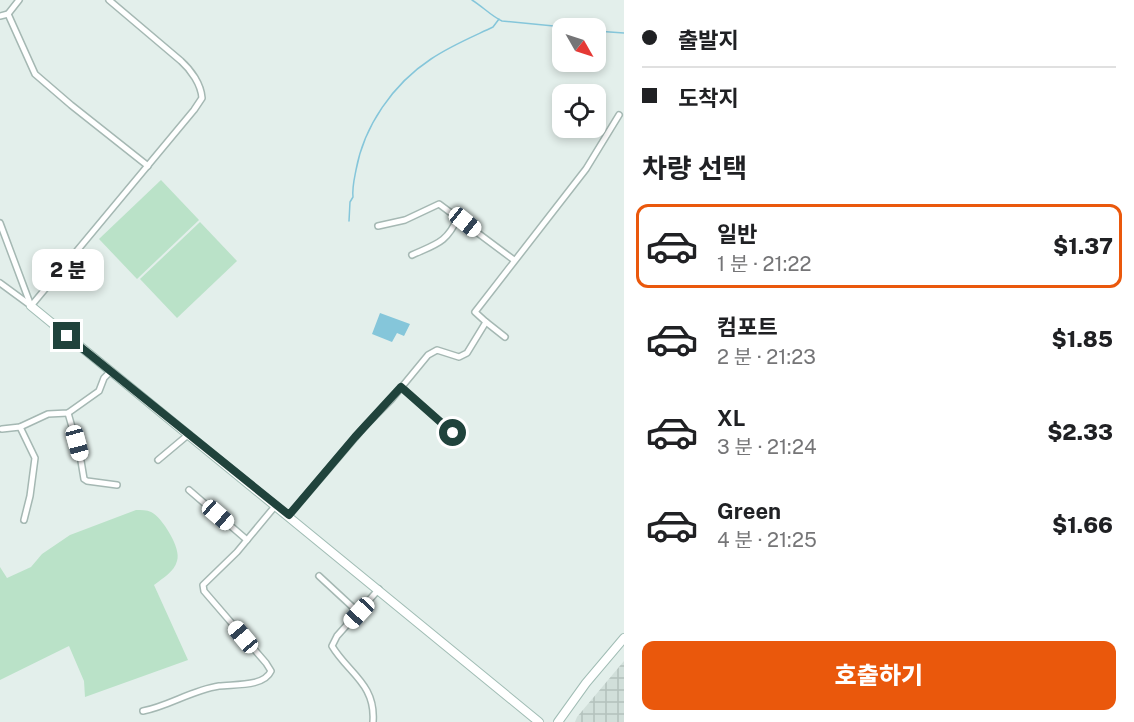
<!DOCTYPE html>
<html lang="ko">
<meta charset="utf-8">
<style>
:root{--surface:#fff;--page:#f2f2f2;--text:#202124;--muted:#757577;--line:#e0e0e0;--accent:#ea580c}
body{margin:0;font-family:"Public Sans","Noto Sans KR",sans-serif;background:var(--page);color:var(--text);height:100vh;display:flex;flex-direction:column;font-size:22px;white-space:nowrap}
*{box-sizing:border-box;margin:0}
p{font-size:20px;color:var(--muted)}
.icon{flex:none;width:33px;height:33px;fill:none;stroke:currentColor;stroke-width:2;stroke-linecap:round;stroke-linejoin:round}
.map{position:relative;flex:1;overflow:hidden}
.drawer{display:flex;flex-direction:column;background:var(--surface);width:510px}
.drawer>*{flex:none}
.top-card{display:grid;align-content:center;height:132px;padding:0 18px;background:var(--surface)}
.needle{width:39px;rotate:129deg}
.tools{position:absolute;left:552px;top:18px;display:grid;gap:12px}
.tools a{display:grid;place-items:center;width:54px;height:54px;border-radius:12px;background:var(--surface);box-shadow:0 3px 9px #0003;font-size:30px}
.end{position:absolute;width:27px;height:27px;margin:-14px;border:8px solid #20433c;background:#fff;box-shadow:0 0 0 3px #fff}
.from{border-radius:50%}
.bubble{position:absolute;height:42px;border-radius:12px;background:var(--surface);box-shadow:0 3px 9px #0003;font-size:20px;font-weight:800;line-height:42px;text-align:center}
.car{position:absolute;width:18px;height:36px;margin:-18px -9px;border-radius:8px;box-shadow:0 0 4px 2px #0007;background:linear-gradient(#fff 24%,#345 0 40%,#fff 0 76%,#345 0 86%,#fff 0)}
.top-card b{display:flex;align-items:center;gap:21px;height:57px;font-size:22px}
.top-card b+b{border-top:2px solid var(--line)}
.top-card i{width:15px;height:15px;background:var(--text)}
ul{padding:0;list-style:none}
li{display:flex;align-items:center;gap:18px;height:84px;margin:0 12px 9px;padding:0 6px;border:3px solid transparent;border-radius:12px}
li div{flex:1}
li b{display:block;font-size:22px}
li em{font-style:normal;font-weight:800}
li.selected{border-color:var(--accent)}
li>.icon{width:54px;height:54px;stroke-width:1.5}
h2{padding:0 18px;font-size:27px;line-height:72px}
.action{display:flex;gap:12px;margin-top:auto;padding:12px 18px}
.action a{flex:1;height:69px;border-radius:12px;background:var(--accent);color:#fff;font-size:24px;font-weight:800;line-height:69px;text-align:center}
main{display:flex;flex:1;min-height:0}
.map>svg:first-child{display:block}
.industrial{fill:url(#industrial-grid)}
.pitch{fill:#bae2c8}
.water{fill:#85c6da}
.lines{fill:none;stroke-linecap:round;stroke-linejoin:round}
.stream{stroke:#85c6da;stroke-width:1.5}
.street-casing{stroke:#a5b8b3;stroke-width:8}
.secondary-casing{stroke:#a0bcb4;stroke-width:10}
.street{stroke:#fff;stroke-width:5}
.secondary{stroke:#fff;stroke-width:8}
.route{stroke:#20433c;stroke-width:8}
</style>
<main>
<div class="map">
<svg width="624" height="722" viewBox="0 0 624 722">
<defs>
<pattern id="industrial-grid" width="8" height="8" patternUnits="userSpaceOnUse" patternTransform="scale(1.5)"><rect width="8" height="8" fill="#d1dfda"/><path d="M0 4h8M4 0v8" fill="none" stroke="#b3c1bc"/></pattern>
</defs>
<rect width="100%" height="100%" fill="#e3efeb"/>
<polygon class="industrial" points="624,661 624,722 575,722 577,717"/>
<g class="pitch">
<polygon points="161,180 199,220 137,279 99,239"/>
<polygon points="200,222 237,261 177,318 140,279"/>
<path d="M136,510c5,0 11,0 15,2 11,5 31,37 26,49 -3,11 -14,17 -23,24l34,75 -103,37 -1,-16 -15,-35 -69,34v-113l7,11 24,-11 11,-13 28,-19z"/>
</g>
<polygon class="water" points="380,313 410,324 404,336 397,333 392,342 372,334"/>
<g class="lines">
<g class="stream">
<path d="M472,0c10,6 19,16 30,21l72,7"/>
<polyline points="596,31 624,33"/>
<path d="M349,221l1,-19 3,-5c-1,-9 1,-17 3,-27 8,-44 37,-86 75,-111 19,-13 41,-22 62,-32l6,-8"/>
</g>
<defs>
<g id="street">
<polyline points="8,14 35,74 71,105 148,166"/>
<polyline points="0,16 8,14 19,0"/>
<polyline points="0,223 31,306"/>
<polyline points="378,226 405,220 439,204 514,260"/>
<path d="M412,255c24,-11 35,-12 46,-38"/>
<polyline points="0,283 30,305"/>
<path d="M31,306l163,-196 8,-12c-1,-14 -11,-28 -21,-37l-72,-61"/>
<polyline points="486,322 505,337"/>
<polyline points="401,387 453,433"/>
<polyline points="68,413 80,455 84,479 87,481 117,485"/>
<polyline points="20,427 35,458 30,496 24,520"/>
<polyline points="2,429 20,427 48,414 68,413 99,391 104,378 111,371"/>
<polyline points="158,460 189,434"/>
<polyline points="189,490 247,540"/>
<polyline points="289,515 366,425 391,400 428,355 437,350 459,357 467,353 486,322 475,312 586,169 619,115"/>
<polyline points="319,576 359,613"/>
<path d="M143,711c26,-5 49,-21 76,-25 15,-2 45,1 52,-15l-5,-8 -62,-72 -1,-6 34,-33 39,-47"/>
<path d="M373,722c3,-38 -25,-49 -41,-76l5,-10 42,-47"/>
</g>
<g id="secondary">
<polyline points="31,306 539,722"/>
<polyline points="558,722 586,683 624,638"/>
</g>
</defs>
<use href="#street" class="street-casing"/>
<use href="#secondary" class="secondary-casing"/>
<use href="#street" class="street"/>
<use href="#secondary" class="secondary"/>
</g>
<g class="lines">
<polyline class="route" points="67,336 289,515 355,437 401,387 453,433"/>
</g>
</svg>
<div class="tools">
<a><svg class="needle" viewBox="-14 -14 28 28"><path d="M0-13l5 13h-10z" fill="#e53935"/><path d="M0 13l5-13h-10z" fill="#757577"/></svg></a>
<a><svg class="icon" aria-label="locate" viewBox="0 0 24 24"><circle cx="12" cy="12" r="6"/><path d="M12 2v4M12 18v4M2 12h4M18 12h4"/></svg></a>
</div>
<i class="end from" style="left:453px;top:433px"></i>
<i class="end" style="left:67px;top:336px"></i>
<div class="bubble" style="left:32px;top:249px;width:72px">2 분</div>
<i class="car" style="left:465px;top:222px;rotate:129deg"></i>
<i class="car" style="left:77px;top:443px;rotate:165deg"></i>
<i class="car" style="left:218px;top:515px;rotate:131deg"></i>
<i class="car" style="left:359px;top:613px;rotate:223deg"></i>
<i class="car" style="left:243px;top:637px;rotate:320deg"></i>
</div>
<section class="drawer">
<div class="top-card">
<b><i class="from"></i>출발지</b>
<b><i></i>도착지</b>
</div>
<h2>차량 선택</h2>
<ul>
<li class="selected"><svg class="icon" aria-label="car" viewBox="0 0 24 24"><path d="M5 17H2v-5l4-1 3-4h7l3 4 3 1v5h-3M9 17h6M6 11h13"/><circle cx="7" cy="17" r="2"/><circle cx="17" cy="17" r="2"/></svg><div><b>일반</b><p>1 분 · 21:22</p></div><em>$1.37</em></li>
<li><svg class="icon" aria-label="car" viewBox="0 0 24 24"><path d="M5 17H2v-5l4-1 3-4h7l3 4 3 1v5h-3M9 17h6M6 11h13"/><circle cx="7" cy="17" r="2"/><circle cx="17" cy="17" r="2"/></svg><div><b>컴포트</b><p>2 분 · 21:23</p></div><em>$1.85</em></li>
<li><svg class="icon" aria-label="car" viewBox="0 0 24 24"><path d="M5 17H2v-5l4-1 3-4h7l3 4 3 1v5h-3M9 17h6M6 11h13"/><circle cx="7" cy="17" r="2"/><circle cx="17" cy="17" r="2"/></svg><div><b>XL</b><p>3 분 · 21:24</p></div><em>$2.33</em></li>
<li><svg class="icon" aria-label="car" viewBox="0 0 24 24"><path d="M5 17H2v-5l4-1 3-4h7l3 4 3 1v5h-3M9 17h6M6 11h13"/><circle cx="7" cy="17" r="2"/><circle cx="17" cy="17" r="2"/></svg><div><b>Green</b><p>4 분 · 21:25</p></div><em>$1.66</em></li>
</ul>
<div class="action"><a>호출하기</a></div>
</section>
</main>
